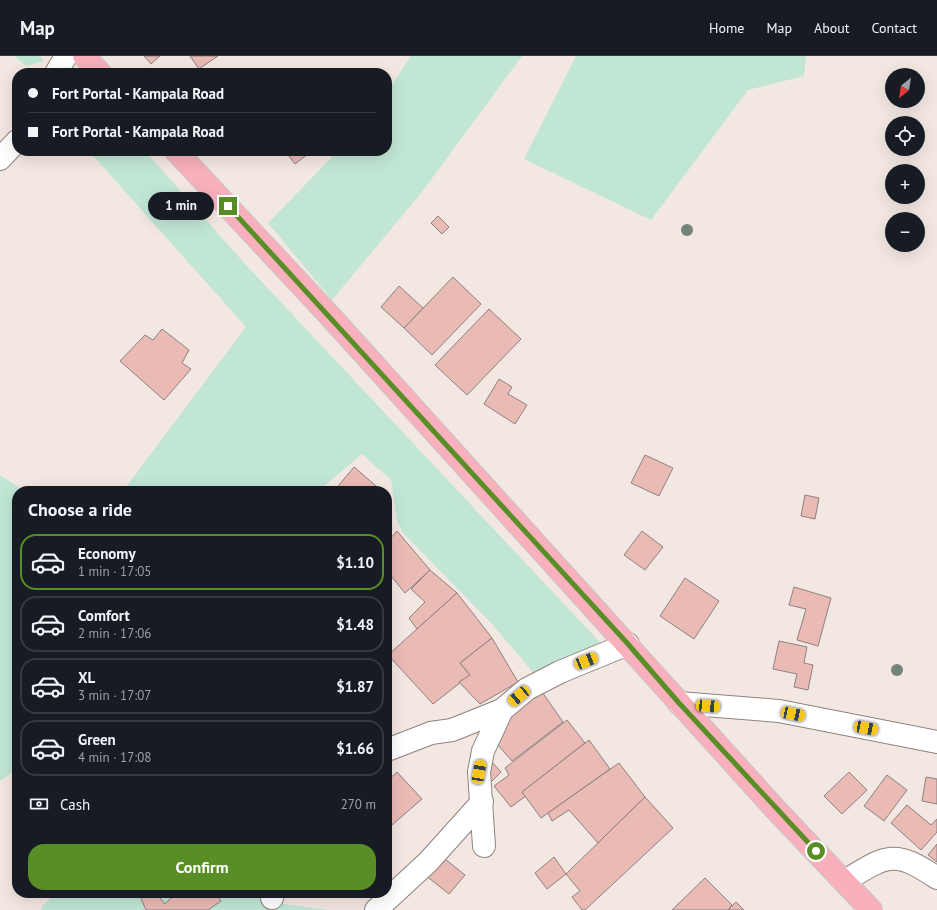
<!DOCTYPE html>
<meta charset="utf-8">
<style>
:root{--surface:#171b24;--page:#242831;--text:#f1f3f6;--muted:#9ea1a6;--line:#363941;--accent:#598d26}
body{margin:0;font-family:"PT Sans",sans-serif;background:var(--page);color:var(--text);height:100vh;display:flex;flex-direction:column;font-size:15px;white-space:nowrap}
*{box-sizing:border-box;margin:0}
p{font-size:13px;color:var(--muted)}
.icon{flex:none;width:22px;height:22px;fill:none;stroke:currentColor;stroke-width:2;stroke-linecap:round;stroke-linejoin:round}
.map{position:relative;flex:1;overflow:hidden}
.side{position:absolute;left:12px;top:430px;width:380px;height:412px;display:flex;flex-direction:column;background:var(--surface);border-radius:16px;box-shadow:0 4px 16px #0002}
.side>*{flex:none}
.top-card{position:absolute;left:12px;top:12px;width:380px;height:88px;border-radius:16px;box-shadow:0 4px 16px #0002;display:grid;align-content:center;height:88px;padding:0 16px;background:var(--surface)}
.needle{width:26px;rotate:210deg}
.buttons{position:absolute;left:885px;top:12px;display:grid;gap:8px}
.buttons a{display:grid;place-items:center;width:40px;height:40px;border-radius:50%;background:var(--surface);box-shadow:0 4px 16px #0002;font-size:20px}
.end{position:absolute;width:18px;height:18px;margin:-9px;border:5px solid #598d26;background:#fff;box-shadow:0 0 0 2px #fff}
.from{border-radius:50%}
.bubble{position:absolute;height:28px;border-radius:14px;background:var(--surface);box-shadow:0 4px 16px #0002;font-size:13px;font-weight:700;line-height:28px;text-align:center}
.car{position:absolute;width:12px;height:24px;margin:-12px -6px;border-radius:5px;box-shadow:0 0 3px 1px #0007;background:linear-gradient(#f5c518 24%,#345 0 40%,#f5c518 0 76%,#345 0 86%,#f5c518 0)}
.top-card b{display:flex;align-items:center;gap:14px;height:38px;font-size:15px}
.top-card b+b{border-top:1px solid var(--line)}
.top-card i{width:10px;height:10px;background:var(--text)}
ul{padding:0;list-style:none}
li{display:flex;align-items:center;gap:12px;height:56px;margin:0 8px 6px;padding:0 8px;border:2px solid var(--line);border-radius:16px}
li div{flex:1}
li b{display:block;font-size:15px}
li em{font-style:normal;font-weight:700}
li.selected{border-color:var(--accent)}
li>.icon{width:36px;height:36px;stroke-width:1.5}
h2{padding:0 16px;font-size:18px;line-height:48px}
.pay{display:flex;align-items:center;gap:10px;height:44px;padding:0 16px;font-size:15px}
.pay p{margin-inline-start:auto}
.cta{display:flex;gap:8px;margin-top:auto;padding:8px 16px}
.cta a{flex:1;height:46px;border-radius:16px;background:var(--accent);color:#fff;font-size:16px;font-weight:700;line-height:46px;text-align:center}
header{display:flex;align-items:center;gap:24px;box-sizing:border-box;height:56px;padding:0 20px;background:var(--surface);border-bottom:1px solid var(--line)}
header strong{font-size:19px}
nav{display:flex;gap:22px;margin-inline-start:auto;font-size:14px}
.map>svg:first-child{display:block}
.green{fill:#c1e6d4}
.building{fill:#eabab5;stroke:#8d8180}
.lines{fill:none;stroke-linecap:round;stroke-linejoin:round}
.minor-casing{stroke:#8e837e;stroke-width:24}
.tertiary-casing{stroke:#8e837e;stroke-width:24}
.trunk-casing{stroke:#c8c7c7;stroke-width:24}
.minor{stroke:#fff;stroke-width:22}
.tertiary{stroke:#fff;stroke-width:22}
.trunk{stroke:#f7b0bc;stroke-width:22}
.tree{fill:#74847a}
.route{stroke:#598d26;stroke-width:5}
</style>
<header>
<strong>Map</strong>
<nav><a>Home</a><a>Map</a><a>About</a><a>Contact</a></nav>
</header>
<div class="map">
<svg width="937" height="854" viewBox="0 0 937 854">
<rect width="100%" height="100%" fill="#f3e7e2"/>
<g class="green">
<polygon points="14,0 40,0 44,5 26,10"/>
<polygon points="411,0 522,0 422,136 332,244 268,167 338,95 387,95 387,36"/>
<polygon points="576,0 806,0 804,20 748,34 651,164 524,103"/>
<polygon points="89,95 145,95 246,209 608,595 537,621 492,568 403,477 397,465 391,424 362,398 318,435 123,435 246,271"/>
<polygon points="0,419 24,435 17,435 17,713 0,725"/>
<polygon points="56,837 258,837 268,846 329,854 41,854 42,850"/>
</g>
<g class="building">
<polygon points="144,0 160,0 151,8"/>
<polygon points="190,0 218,0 199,13"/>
<polygon points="285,95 312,95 295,108"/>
<polygon points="438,160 449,171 442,178 431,167"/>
<polygon points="453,221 481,248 432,299 404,272"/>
<polygon points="399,230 423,252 404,272 381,251"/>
<polygon points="489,253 521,283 467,339 435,309"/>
<polygon points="162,273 189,294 182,307 191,313 164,344 120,305 145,279 153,284"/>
<polygon points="499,323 512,331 508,338 527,349 515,368 484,348"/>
<polygon points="645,399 673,412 659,440 631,427"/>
<polygon points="354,411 376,430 372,435 334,435"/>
<polygon points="805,439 819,442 815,463 801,460"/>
<polygon points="397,475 430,514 405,537 387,515 387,486"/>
<polygon points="642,475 663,491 645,514 624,499"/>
<polygon points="430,514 457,537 417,573 409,562 425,546 411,533"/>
<polygon points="685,522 719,545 694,583 660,560"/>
<polygon points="794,531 831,542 818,590 797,584 806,553 789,549"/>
<polygon points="457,537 492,582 460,607 470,619 433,648 388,599"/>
<polygon points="492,582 518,626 480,648 459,626 470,619 460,607"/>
<polygon points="779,585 807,591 804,607 813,609 808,634 794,631 797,618 773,613"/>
<polygon points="540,633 563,666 512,705 490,680"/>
<polygon points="567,664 585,687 522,736 526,740 511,751 494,730 509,719 505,712"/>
<polygon points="589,684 610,713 541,762 522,736"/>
<polygon points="491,705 501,716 491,726 480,715"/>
<polygon points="619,707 645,741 598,787 569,754 552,765 548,757"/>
<polygon points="397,716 422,743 392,769 387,764 387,725"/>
<polygon points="849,716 867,734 842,758 824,740"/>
<polygon points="887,719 907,734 884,765 864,750"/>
<polygon points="926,721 937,723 937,748 922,745"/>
<polygon points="645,741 673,772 585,854 582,854 572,841 580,835 566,818"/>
<polygon points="907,749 931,769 937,763 937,776 921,794 891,767"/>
<polygon points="937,788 937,806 928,799"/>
<polygon points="440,799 465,819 449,838 425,819"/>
<polygon points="554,801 566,818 547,833 535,817"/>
<polygon points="705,822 732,849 728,854 672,854"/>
<polygon points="140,837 156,837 165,848 176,837 215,837 221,845 208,854 146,854 139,838"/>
<polygon points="736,846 744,854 728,854"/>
</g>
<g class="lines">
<defs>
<g id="minor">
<polyline points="56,17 66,0"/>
<polyline points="0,103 17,85"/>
<polyline points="387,694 431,677 452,674 502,654"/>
<polyline points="484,790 479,716 483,695 502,654 527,633 560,616 628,588"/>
<path d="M845,825c42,-26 49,-32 92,-3"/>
<polyline points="272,842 273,837"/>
<polyline points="376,854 428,806 482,746"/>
</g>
<polyline id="tertiary" points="679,647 779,655 937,686"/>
<g id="trunk">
<polyline points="84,0 100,17"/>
<polyline points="176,95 330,260 778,756 871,854"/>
</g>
</defs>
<use href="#minor" class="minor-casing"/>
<use href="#tertiary" class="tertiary-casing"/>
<use href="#trunk" class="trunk-casing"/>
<use href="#minor" class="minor"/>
<use href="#tertiary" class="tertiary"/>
<use href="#trunk" class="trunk"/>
</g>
<g class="tree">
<circle cx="687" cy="174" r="6"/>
<circle cx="897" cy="614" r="6"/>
</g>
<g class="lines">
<polyline class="route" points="228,150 628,588 679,647 816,795"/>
</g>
</svg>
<div class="buttons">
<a><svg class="needle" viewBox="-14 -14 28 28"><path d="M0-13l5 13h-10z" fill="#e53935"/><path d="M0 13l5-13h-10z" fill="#9ea1a6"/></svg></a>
<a><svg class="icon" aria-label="locate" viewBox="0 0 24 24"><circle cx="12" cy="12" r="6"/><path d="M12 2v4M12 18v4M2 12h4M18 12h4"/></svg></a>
<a>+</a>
<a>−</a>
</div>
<i class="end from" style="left:816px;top:795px"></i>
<i class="end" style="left:228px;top:150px"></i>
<div class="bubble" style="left:148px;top:136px;width:66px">1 min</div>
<i class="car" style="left:586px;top:605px;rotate:68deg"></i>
<i class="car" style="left:519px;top:640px;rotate:230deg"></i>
<i class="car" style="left:708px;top:650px;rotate:94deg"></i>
<i class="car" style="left:793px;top:658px;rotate:102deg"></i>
<i class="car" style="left:866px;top:672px;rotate:101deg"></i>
<i class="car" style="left:479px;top:716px;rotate:10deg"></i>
<div class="top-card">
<b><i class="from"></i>Fort Portal - Kampala Road</b>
<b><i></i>Fort Portal - Kampala Road</b>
</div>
<section class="side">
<h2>Choose a ride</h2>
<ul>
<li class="selected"><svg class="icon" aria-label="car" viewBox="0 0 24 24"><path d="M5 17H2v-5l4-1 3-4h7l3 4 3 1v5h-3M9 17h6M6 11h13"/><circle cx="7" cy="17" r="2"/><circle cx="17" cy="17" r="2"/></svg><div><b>Economy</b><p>1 min · 17:05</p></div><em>$1.10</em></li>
<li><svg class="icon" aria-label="car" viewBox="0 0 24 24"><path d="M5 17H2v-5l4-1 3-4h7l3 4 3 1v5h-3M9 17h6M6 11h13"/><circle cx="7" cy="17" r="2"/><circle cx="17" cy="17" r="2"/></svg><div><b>Comfort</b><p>2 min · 17:06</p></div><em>$1.48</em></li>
<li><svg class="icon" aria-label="car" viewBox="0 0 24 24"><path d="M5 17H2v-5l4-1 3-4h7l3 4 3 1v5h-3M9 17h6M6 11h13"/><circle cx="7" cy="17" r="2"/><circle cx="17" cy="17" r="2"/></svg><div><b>XL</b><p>3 min · 17:07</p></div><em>$1.87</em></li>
<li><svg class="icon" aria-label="car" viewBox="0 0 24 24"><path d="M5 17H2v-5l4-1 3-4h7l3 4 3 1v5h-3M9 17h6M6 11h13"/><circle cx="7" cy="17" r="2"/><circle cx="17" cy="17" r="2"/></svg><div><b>Green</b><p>4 min · 17:08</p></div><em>$1.66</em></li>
</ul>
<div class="pay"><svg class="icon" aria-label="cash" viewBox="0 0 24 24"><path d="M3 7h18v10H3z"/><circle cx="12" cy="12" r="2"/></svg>Cash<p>270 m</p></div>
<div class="cta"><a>Confirm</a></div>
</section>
</div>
